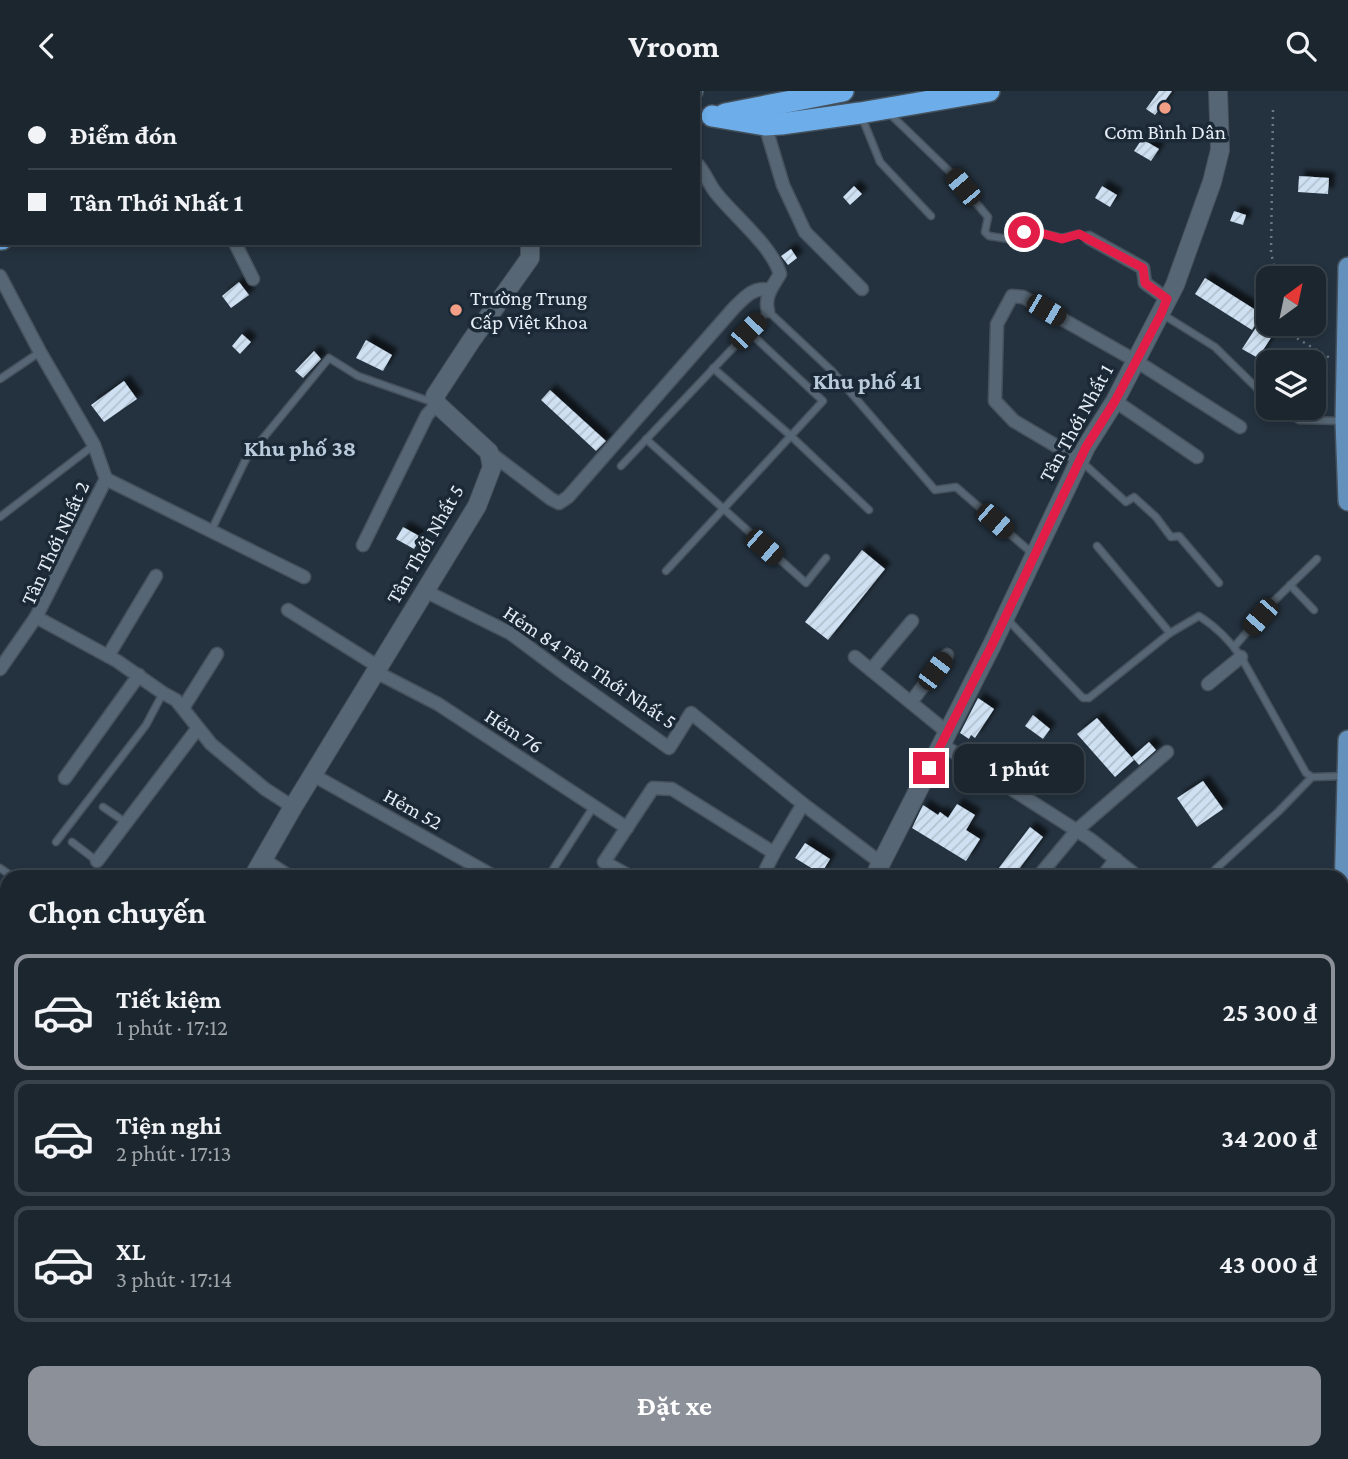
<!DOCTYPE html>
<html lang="vi">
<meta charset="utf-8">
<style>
:root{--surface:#1b262f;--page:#28323b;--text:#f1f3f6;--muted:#a0a5aa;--line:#39434b;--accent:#8c9099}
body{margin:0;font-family:"Crimson Pro",serif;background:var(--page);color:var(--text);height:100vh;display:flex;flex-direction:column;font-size:26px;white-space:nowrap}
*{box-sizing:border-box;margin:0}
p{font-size:23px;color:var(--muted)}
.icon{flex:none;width:38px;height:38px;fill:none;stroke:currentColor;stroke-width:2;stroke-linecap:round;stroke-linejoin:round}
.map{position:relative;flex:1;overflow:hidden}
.side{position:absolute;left:0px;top:779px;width:1349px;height:590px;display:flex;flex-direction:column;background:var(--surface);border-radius:21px 21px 0 0;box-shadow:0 4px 10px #0003,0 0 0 2px var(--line)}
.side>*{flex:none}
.guide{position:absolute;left:0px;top:0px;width:700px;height:154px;box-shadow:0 4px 10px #0003,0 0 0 2px var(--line);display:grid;align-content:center;height:154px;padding:0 28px;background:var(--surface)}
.needle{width:46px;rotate:33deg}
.controls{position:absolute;left:1256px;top:175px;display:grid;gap:14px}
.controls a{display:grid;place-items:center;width:70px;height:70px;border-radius:14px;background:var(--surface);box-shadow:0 4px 10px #0003,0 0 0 2px var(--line);font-size:35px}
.end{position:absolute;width:32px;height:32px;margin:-16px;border:9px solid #e11d48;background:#fff;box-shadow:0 0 0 4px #fff}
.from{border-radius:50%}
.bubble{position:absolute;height:49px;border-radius:14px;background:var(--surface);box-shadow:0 4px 10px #0003,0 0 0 2px var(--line);font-size:23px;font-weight:700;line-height:49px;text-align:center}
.car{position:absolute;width:21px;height:42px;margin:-21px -10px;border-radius:9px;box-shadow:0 0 5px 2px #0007;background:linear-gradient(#222 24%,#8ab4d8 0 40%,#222 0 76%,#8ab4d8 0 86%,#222 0)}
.guide b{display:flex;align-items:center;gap:24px;height:66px;font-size:26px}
.guide b+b{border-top:2px solid var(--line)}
.guide i{width:18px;height:18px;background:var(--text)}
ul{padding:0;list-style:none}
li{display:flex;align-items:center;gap:21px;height:116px;margin:0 14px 10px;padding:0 14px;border:4px solid var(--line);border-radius:14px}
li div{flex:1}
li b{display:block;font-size:26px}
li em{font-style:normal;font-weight:700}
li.current{border-color:var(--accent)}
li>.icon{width:63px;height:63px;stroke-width:1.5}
h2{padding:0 28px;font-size:32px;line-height:84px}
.cta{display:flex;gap:14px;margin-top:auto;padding:14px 28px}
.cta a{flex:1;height:80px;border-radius:14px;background:var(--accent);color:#fff;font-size:28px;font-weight:700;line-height:80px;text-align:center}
header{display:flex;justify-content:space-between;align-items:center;height:91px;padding:0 28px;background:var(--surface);font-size:32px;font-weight:700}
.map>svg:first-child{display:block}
.building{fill:url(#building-hatch);filter:url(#shadow)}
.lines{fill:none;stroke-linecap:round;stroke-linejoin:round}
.lane-casing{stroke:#45515c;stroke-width:9}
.street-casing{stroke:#45515c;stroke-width:15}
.secondary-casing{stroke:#45515c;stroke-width:20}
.primary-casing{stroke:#45515c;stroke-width:22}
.highway-casing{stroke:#45515c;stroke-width:24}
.path{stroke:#6c7884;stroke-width:2.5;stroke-dasharray:2 5;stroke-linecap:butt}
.lane{stroke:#576674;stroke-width:6}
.street{stroke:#576674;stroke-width:12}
.secondary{stroke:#576674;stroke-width:18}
.primary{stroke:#6491bb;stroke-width:19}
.highway{stroke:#6daeea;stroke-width:21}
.route{stroke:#e11d48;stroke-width:9}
.poi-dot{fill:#f39f85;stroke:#1b2835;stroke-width:2.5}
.labels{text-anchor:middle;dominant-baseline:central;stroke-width:7;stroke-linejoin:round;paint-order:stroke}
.poi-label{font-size:21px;fill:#e4ecf5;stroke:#1b2835}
.street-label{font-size:21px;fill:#e4ecf5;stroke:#1b2835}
.neighbourhood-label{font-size:23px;font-weight:bold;fill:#b9cada;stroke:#1b2835}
</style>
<header><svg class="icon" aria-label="back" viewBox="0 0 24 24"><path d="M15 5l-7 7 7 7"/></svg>Vroom<svg class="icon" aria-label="search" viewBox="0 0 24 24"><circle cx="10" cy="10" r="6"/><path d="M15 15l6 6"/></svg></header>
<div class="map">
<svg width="1348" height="1368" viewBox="0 0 1348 1368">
<defs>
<pattern id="building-hatch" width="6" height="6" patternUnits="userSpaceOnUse" patternTransform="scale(1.75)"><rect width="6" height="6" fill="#cee0f1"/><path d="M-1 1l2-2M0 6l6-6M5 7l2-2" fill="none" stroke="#b2c1d0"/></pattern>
<filter id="shadow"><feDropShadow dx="6" dy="-6" stdDeviation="2" flood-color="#0009"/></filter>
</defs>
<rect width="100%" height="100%" fill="#24323f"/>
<g class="building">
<polygon points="1159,0 1172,0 1155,24 1146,18"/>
<polygon points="1142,48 1159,58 1151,70 1134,60"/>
<polygon points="1299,85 1329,87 1328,103 1298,101"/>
<polygon points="854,95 862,103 850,114 843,106"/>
<polygon points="1102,95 1117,104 1110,116 1095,107"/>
<polygon points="1234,120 1246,124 1243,134 1230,130"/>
<polygon points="791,158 797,167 788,174 781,165"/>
<polygon points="1205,187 1262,223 1252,239 1195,203"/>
<polygon points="239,191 249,204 231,217 222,205"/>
<polygon points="1259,232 1274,242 1258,267 1242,258"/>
<polygon points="242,243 251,251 240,263 232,255"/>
<polygon points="366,249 392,264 383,280 356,267"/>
<polygon points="314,260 321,268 303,287 295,280"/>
<polygon points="124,290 137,308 104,331 91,314"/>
<polygon points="550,299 606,350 596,360 541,309"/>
<polygon points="403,436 421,446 414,458 396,448"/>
<polygon points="862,459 885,478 828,549 805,531"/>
<polygon points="978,607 994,618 975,647 971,644 969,648 960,642"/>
<polygon points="1033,624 1050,638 1043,648 1025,635"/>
<polygon points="1097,627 1134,669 1115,686 1077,643"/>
<polygon points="1149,651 1156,659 1139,674 1132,666"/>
<polygon points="1203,690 1223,718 1197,736 1177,707"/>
<polygon points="957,713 975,724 966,739 980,748 966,770 912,737 923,714 938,724 940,721 948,727"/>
<polygon points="1030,736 1043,746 1013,786 992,786"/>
<polygon points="805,752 830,768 821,783 795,767"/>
</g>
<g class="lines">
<defs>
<g id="lane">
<polyline points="132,0 134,2"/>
<polyline points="889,22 950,81 988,126 985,141 989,145 1009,148 1014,143 1020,141 1037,141 1062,147 1079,143 1089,147"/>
<polyline points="861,24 880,71 931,125"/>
<polyline points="1162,223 1215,256 1269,309"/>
<polyline points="713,277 791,345 869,419"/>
<polyline points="0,288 40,261"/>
<polyline points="1281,317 1299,329 1343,330"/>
<polyline points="646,348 806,492 826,467"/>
<polyline points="1081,370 1126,411 1134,406 1156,426 1171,446 1179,445 1219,492"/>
<polyline points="621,375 768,220 832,280 935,399 956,396 1033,463"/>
<polyline points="0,426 94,354"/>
<polyline points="211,440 246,368 329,267 358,285 432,311"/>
<polyline points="1097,455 1170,542"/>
<polyline points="666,480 823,310 748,240"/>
<polyline points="1290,494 1314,519"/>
<path d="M1006,527l77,80h6l81,-65 29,-17c16,10 32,26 42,41l65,116 6,4 33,-1"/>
<polyline points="1234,556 1273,511 1317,468"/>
<polyline points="103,716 125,731"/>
<polyline points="56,751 146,634 163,602"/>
<polyline points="72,751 97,770"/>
<polyline points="0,777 13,786"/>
<polyline points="548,786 594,715"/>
<polyline points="1207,786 1279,720 1312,686"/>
</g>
<g id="street">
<polyline points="388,0 389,2"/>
<polyline points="765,34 783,94 805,141 862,198"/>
<path d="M698,74c7,8 11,19 18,28 18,23 56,53 64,81 -7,12 -16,22 -12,37"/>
<polyline points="1089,147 1143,177 1145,192 1167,208"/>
<polyline points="235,152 253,188"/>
<polyline points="0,185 40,261 94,354 106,388 36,526 117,570 163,602 176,609 211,653 265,698 293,716"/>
<polyline points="1115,310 1197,366"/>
<path d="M489,361l62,47 8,4 9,-6 165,-188c11,-11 20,-23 37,-19"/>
<polyline points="1080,369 1014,330 995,310 997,233 1012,205 1023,206 1136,270 1240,336"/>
<polyline points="106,388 304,486"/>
<polyline points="363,454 427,324 437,313"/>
<polyline points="425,500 510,542 565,583 669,657 691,622 803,713 881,772"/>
<polyline points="288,519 379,576"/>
<polyline points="108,565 156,485"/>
<polyline points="855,566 947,641"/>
<polyline points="0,578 36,526"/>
<polyline points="871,579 912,530"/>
<polyline points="376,581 438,613 627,737"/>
<polyline points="1208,593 1241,566"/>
<polyline points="911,611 947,564"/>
<polyline points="183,617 217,563"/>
<polyline points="941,653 1090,748 1138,786"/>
<polyline points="313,684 495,786"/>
<polyline points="65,687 139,584"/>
<polyline points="263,768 290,786"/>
<polyline points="97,770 198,637"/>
<polyline points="631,786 604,771 653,697 672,698 774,762"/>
<polyline points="762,786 774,762 803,713"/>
<polyline points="1038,786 1077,739 1167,661"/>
<polyline points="1102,786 1116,768"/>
<polyline points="0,1013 7,1020"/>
<polyline points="0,1076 7,1071"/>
<polyline points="0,1216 7,1212"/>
<polyline points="0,1277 7,1290"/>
<polyline points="41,1362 44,1368"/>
<polyline points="216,1368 225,1362"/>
<polyline points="959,1368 959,1362"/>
<polyline points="1060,1368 1060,1362"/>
<polyline points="1172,1368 1172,1362"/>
<polyline points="1271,1368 1271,1362"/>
</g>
<g id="secondary">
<polyline points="253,786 293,716 477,415 492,376 489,361 437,313 435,305 471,250 530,167 530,152"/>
<polyline points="874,786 992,554 1086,356 1115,310 1175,194 1212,91 1220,59 1218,0"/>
<polyline points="0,1315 7,1311"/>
<polyline points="427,1362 436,1368"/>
<polyline points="574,1368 578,1362"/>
</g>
<g id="primary">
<polyline points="1348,176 1345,330 1348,410"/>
<polyline points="1342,971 1343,842 1348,649"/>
<polyline points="1337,1368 1337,1362"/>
</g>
<g id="highway">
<polyline points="682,2 692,0"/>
<polyline points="725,23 843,0"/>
<polyline points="712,25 765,34 781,33 860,22 989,0"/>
<polyline points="0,96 2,95"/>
<polyline points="0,133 2,132"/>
<polyline points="0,148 2,148"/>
</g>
</defs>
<use href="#lane" class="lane-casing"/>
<use href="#street" class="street-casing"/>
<use href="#secondary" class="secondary-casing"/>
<use href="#primary" class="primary-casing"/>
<use href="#highway" class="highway-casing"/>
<g class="path">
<polyline points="1273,19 1271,162 1277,187"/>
<polyline points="1273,233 1330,267"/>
</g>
<use href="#lane" class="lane"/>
<use href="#street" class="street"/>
<use href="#secondary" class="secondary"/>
<use href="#primary" class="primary"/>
<use href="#highway" class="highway"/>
</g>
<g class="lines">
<polyline class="route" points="929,677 992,554 1086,356 1115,310 1161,223 1167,208 1145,192 1143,177 1079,143 1062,148 1037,141 1024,141"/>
</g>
<g class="poi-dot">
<circle cx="1165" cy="17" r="7"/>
<circle cx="456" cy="219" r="7"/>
</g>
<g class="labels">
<g class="poi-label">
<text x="1165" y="41">Cơm Bình Dân</text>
<text x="470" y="207" text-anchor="start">Trường Trung<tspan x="470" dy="24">Cấp Việt Khoa</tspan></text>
</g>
<g class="street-label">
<text transform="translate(1076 332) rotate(-61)">Tân Thới Nhất 1</text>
<text transform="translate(55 452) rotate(-65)">Tân Thới Nhất 2</text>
<text transform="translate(425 453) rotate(-60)">Tân Thới Nhất 5</text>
<text transform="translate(590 576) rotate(34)">Hẻm 84 Tân Thới Nhất 5</text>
<text transform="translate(514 640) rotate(33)">Hẻm 76</text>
<text transform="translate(413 718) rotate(29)">Hẻm 52</text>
</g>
<g class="neighbourhood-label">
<text x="867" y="290">Khu phố 41</text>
<text x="300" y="357">Khu phố 38</text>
</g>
</g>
</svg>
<div class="controls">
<a><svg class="needle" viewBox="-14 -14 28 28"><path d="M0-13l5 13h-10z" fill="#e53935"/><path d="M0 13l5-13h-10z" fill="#a0a5aa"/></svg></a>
<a><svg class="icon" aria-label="layers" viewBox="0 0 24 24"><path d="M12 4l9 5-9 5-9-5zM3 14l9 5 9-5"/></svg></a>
</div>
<i class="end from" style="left:1024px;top:141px"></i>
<i class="end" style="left:929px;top:677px"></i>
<div class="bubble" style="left:954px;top:653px;width:130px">1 phút</div>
<i class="car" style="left:963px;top:96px;rotate:320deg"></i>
<i class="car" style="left:1046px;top:219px;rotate:120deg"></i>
<i class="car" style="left:748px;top:240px;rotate:44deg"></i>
<i class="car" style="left:995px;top:430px;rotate:131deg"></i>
<i class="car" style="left:764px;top:456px;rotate:131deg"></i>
<i class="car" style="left:1260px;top:526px;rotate:221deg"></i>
<i class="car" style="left:935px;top:580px;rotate:37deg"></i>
<div class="guide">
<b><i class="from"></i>Điểm đón</b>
<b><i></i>Tân Thới Nhất 1</b>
</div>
<section class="side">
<h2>Chọn chuyến</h2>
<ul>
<li class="current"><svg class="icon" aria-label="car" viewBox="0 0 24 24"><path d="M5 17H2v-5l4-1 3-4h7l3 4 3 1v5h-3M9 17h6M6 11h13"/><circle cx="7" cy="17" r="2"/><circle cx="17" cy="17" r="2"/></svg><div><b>Tiết kiệm</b><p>1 phút · 17:12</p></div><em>25 300 ₫</em></li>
<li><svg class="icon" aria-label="car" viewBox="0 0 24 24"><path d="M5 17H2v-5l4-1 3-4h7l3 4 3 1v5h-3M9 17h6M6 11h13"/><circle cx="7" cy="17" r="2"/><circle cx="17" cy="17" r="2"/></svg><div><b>Tiện nghi</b><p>2 phút · 17:13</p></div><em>34 200 ₫</em></li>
<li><svg class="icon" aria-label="car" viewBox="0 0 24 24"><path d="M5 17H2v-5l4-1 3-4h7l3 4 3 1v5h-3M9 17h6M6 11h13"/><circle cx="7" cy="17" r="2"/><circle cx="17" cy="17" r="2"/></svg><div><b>XL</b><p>3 phút · 17:14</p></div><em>43 000 ₫</em></li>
</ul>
<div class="cta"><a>Đặt xe</a></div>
</section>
</div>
